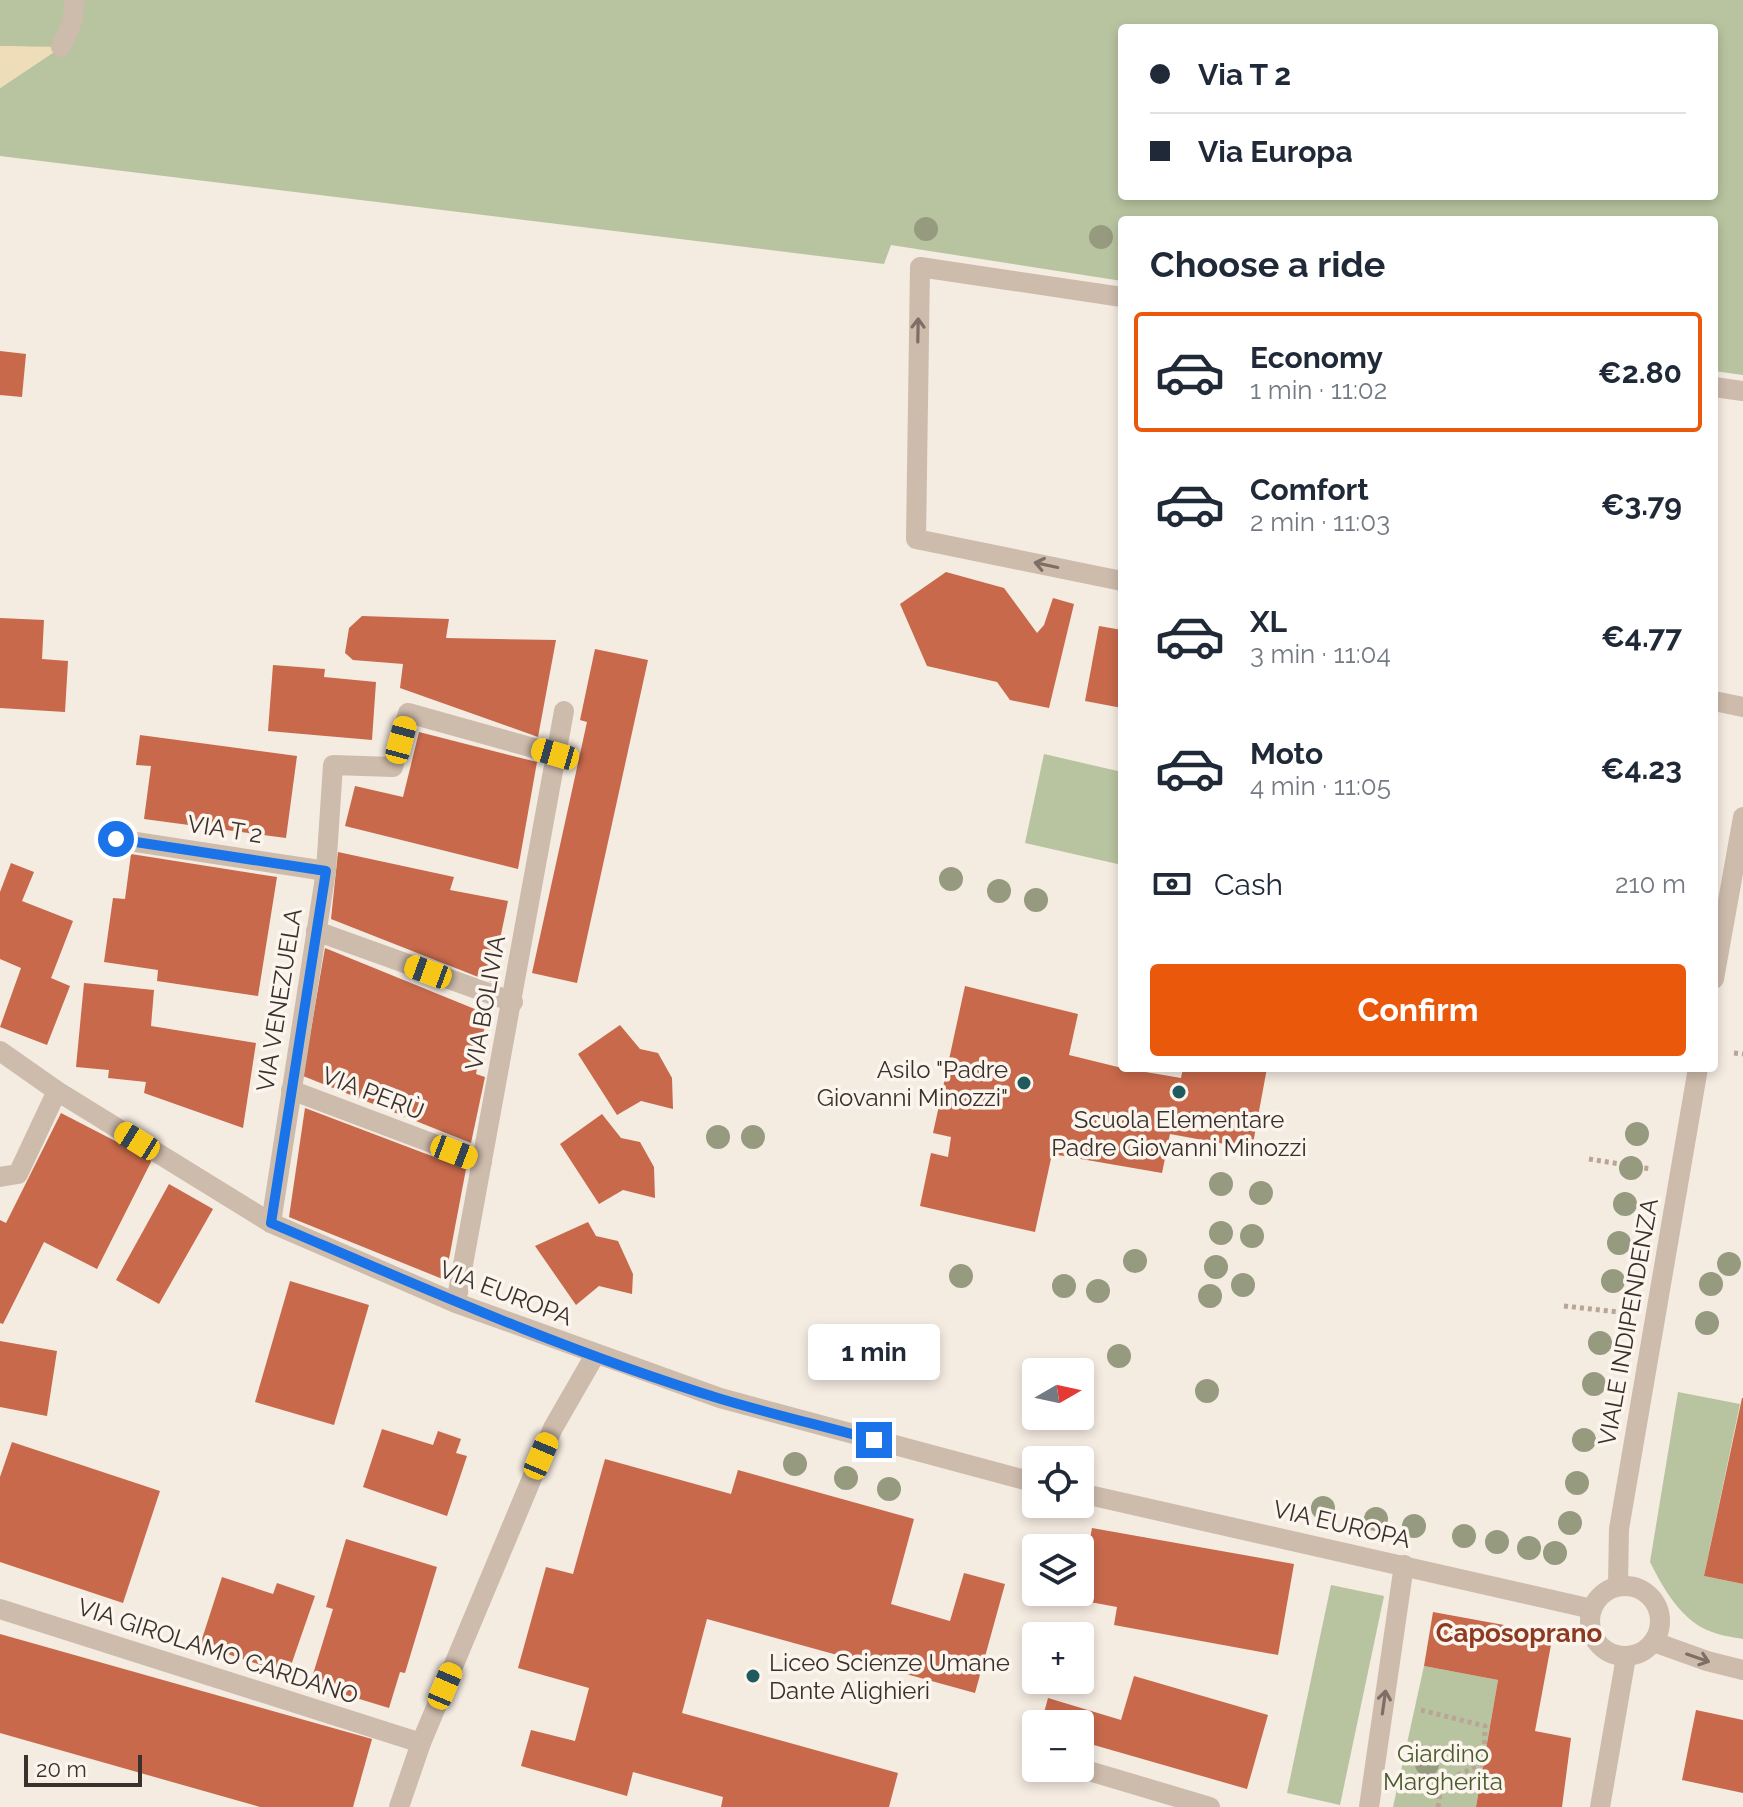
<!DOCTYPE html>
<meta charset="utf-8">
<style>
:root{--surface:#fff;--page:#f6f6f7;--text:#1f2937;--muted:#747a83;--line:#e0e1e3;--accent:#ea580c}
body{margin:0;font-family:Raleway,sans-serif;background:var(--page);color:var(--text);height:100vh;display:flex;flex-direction:column;font-size:30px;white-space:nowrap}
*{box-sizing:border-box;margin:0}
p{font-size:26px;color:var(--muted)}
.icon{flex:none;width:44px;height:44px;fill:none;stroke:currentColor;stroke-width:2;stroke-linecap:round;stroke-linejoin:round}
.map{position:relative;flex:1;overflow:hidden}
.panel{position:absolute;left:1118px;top:216px;width:600px;height:856px;display:flex;flex-direction:column;background:var(--surface);border-radius:8px;box-shadow:0 4px 12px #0003}
.panel>*{flex:none}
.guide{position:absolute;left:1118px;top:24px;width:600px;height:176px;border-radius:8px;box-shadow:0 4px 12px #0003;display:grid;align-content:center;height:176px;padding:0 32px;background:var(--surface)}
.needle{width:52px;rotate:81deg}
.fabs{position:absolute;left:1022px;top:1358px;display:grid;gap:16px}
.fabs a{display:grid;place-items:center;width:72px;height:72px;border-radius:8px;background:var(--surface);box-shadow:0 4px 12px #0003;font-size:40px}
.scale{position:absolute;left:24px;bottom:20px;width:118px;box-sizing:border-box;padding-left:8px;border:4px solid #3b302b;border-top:0;font-size:22px;line-height:28px;white-space:nowrap;color:#3b302b;-webkit-text-stroke:6px #fbf5ee;paint-order:stroke}
.end{position:absolute;width:36px;height:36px;margin:-18px;border:10px solid #1a73e8;background:#fff;box-shadow:0 0 0 4px #fff}
.from{border-radius:50%}
.bubble{position:absolute;height:56px;border-radius:8px;background:var(--surface);box-shadow:0 4px 12px #0003;font-size:26px;font-weight:700;line-height:56px;text-align:center}
.car{position:absolute;width:24px;height:48px;margin:-24px -12px;border-radius:10px;box-shadow:0 0 6px 2px #0007;background:linear-gradient(#f5c518 24%,#345 0 40%,#f5c518 0 76%,#345 0 86%,#f5c518 0)}
.guide b{display:flex;align-items:center;gap:28px;height:76px;font-size:30px}
.guide b+b{border-top:2px solid var(--line)}
.guide i{width:20px;height:20px;background:var(--text)}
ul{padding:0;list-style:none}
li{display:flex;align-items:center;gap:24px;height:120px;margin:0 16px 12px;padding:0 16px;border:4px solid transparent;border-radius:8px}
li div{flex:1}
li b{display:block;font-size:30px}
li em{font-style:normal;font-weight:700}
li.on{border-color:var(--accent)}
li>.icon{width:72px;height:72px;stroke-width:1.5}
h2{padding:0 32px;font-size:36px;line-height:96px}
.pay{display:flex;align-items:center;gap:20px;height:88px;padding:0 32px;font-size:30px}
.pay p{margin-inline-start:auto}
.action{display:flex;gap:16px;margin-top:auto;padding:16px 32px}
.action a{flex:1;height:92px;border-radius:8px;background:var(--accent);color:#fff;font-size:32px;font-weight:700;line-height:92px;text-align:center}
.map>svg:first-child{display:block}
.green{fill:#b8c4a0;fill-rule:evenodd}
.sand{fill:#efdcb8}
.building{fill:#c8694b}
.lines{fill:none;stroke-linecap:round;stroke-linejoin:round}
.path{stroke:#b9a596;stroke-width:5;stroke-dasharray:4 4;stroke-linecap:butt}
.minor{stroke:#cdbbac;stroke-width:20}
.tree{fill:#969b7f}
.oneway{stroke:#7d6f65}
.route{stroke:#1a73e8;stroke-width:10}
.poi-dot{fill:#1f5a5e;stroke:#fbf5ee;stroke-width:3}
.labels{text-anchor:middle;dominant-baseline:central;stroke-width:7;stroke-linejoin:round;paint-order:stroke}
.street-label{font-size:24px;fill:#3b302b;stroke:#fbf5ee}
.poi-label{font-size:24px;fill:#3b302b;stroke:#fbf5ee;text-anchor:end}
.park-label{font-size:24px;fill:#4a5a2e;stroke:#fbf5ee}
.neighbourhood-label{font-size:26px;font-weight:bold;fill:#8c3b22;stroke:#fbf5ee}
</style>
<div class="map">
<svg width="1743" height="1807" viewBox="0 0 1743 1807">
<rect width="100%" height="100%" fill="#f4ebe1"/>
<g class="green">
<path d="M0,0h1743v375l-29,-4v-151h-592v61l-231,-36 -7,19 -884,-108v-68l60,-40 -60,-2zM1122,28h592v168h-592z"/>
<polygon points="1044,754 1122,772 1122,865 1025,843"/>
<path d="M1678,1392l62,12 -36,172 39,8v55c-10,-2 -21,-3 -31,-7 -30,-10 -49,-44 -62,-70z"/>
<polygon points="1331,1585 1384,1596 1340,1805 1287,1793"/>
<polygon points="1424,1666 1498,1680 1476,1807 1393,1807"/>
</g>
<polygon class="sand" points="0,46 61,47 0,88"/>
<g class="building">
<polygon points="0,351 26,354 22,397 0,395"/>
<polygon points="946,572 1004,588 1037,633 1044,625 1053,598 1074,604 1049,708 1010,700 997,682 927,666 900,604"/>
<polygon points="362,616 449,619 446,638 556,640 538,737 400,688 403,664 353,660 345,653 349,628"/>
<polygon points="0,618 44,620 42,659 68,661 65,712 0,708"/>
<polygon points="1099,626 1122,630 1122,708 1085,701"/>
<polygon points="595,649 648,660 577,983 532,973 587,722 580,720"/>
<polygon points="273,665 325,669 324,677 376,682 372,740 268,731"/>
<polygon points="419,732 537,762 518,869 345,826 355,786 403,797"/>
<polygon points="140,735 297,756 286,838 144,819 151,766 136,765"/>
<polygon points="338,852 454,877 450,890 508,901 491,982 331,919"/>
<polygon points="131,854 277,877 258,996 157,981 158,970 104,962 113,898 125,899"/>
<polygon points="11,863 34,872 22,901 73,921 51,978 70,986 47,1045 0,1027 21,968 0,959 0,892"/>
<polygon points="325,948 487,1014 476,1074 485,1077 471,1143 303,1076"/>
<polygon points="84,983 154,990 151,1026 256,1043 243,1128 144,1093 146,1082 108,1078 109,1070 76,1067"/>
<polygon points="965,986 1078,1014 1069,1055 1122,1068 1181,1078 1183,1068 1267,1068 1252,1149 1170,1134 1162,1173 1052,1154 1035,1232 920,1206 931,1153 948,1157 951,1137 933,1133"/>
<polygon points="620,1025 640,1049 658,1053 672,1078 673,1109 641,1101 617,1115 578,1054"/>
<polygon points="305,1108 466,1169 445,1280 289,1217"/>
<polygon points="61,1113 152,1160 97,1269 44,1242 3,1324 0,1323 0,1220 6,1223"/>
<polygon points="602,1114 621,1138 640,1142 654,1167 655,1198 623,1190 599,1204 560,1144"/>
<polygon points="169,1184 213,1209 159,1304 116,1280"/>
<polygon points="588,1222 596,1236 618,1241 633,1274 632,1294 599,1286 576,1305 535,1246"/>
<polygon points="290,1281 369,1305 334,1425 255,1402"/>
<polygon points="0,1341 57,1351 47,1416 0,1407"/>
<polygon points="1742,1398 1743,1398 1743,1584 1704,1576"/>
<polygon points="382,1429 433,1445 438,1431 461,1439 456,1453 467,1456 447,1516 363,1487"/>
<polygon points="12,1442 160,1491 123,1603 0,1562 0,1477"/>
<polygon points="605,1459 731,1494 738,1470 914,1519 891,1604 950,1621 964,1573 1005,1584 975,1693 707,1619 682,1713 898,1773 889,1807 721,1807 723,1797 633,1772 627,1796 521,1766 531,1730 575,1741 589,1688 518,1668 546,1567 573,1574"/>
<polygon points="1092,1528 1294,1564 1278,1655 1114,1625 1117,1607 1079,1600"/>
<polygon points="346,1539 437,1567 405,1673 400,1672 389,1708 310,1684 333,1609 326,1607"/>
<polygon points="222,1577 273,1594 277,1583 315,1596 288,1674 200,1645"/>
<polygon points="1433,1612 1553,1634 1535,1731 1571,1738 1562,1807 1476,1807 1498,1680 1424,1666"/>
<polygon points="0,1634 372,1739 353,1807 260,1807 0,1733"/>
<polygon points="1134,1676 1268,1715 1247,1789 1080,1741 1080,1724 1041,1724 1048,1698 1121,1720"/>
<polygon points="1696,1710 1743,1720 1743,1793 1682,1780"/>
</g>
<g class="lines">
<g class="path">
<polyline points="1734,1053 1743,1054"/>
<polyline points="1589,1159 1651,1169"/>
<polyline points="1564,1306 1627,1313"/>
<polyline points="1421,1710 1485,1726 1484,1763 1442,1782"/>
<polyline points="1438,1807 1442,1782 1479,1788"/>
</g>
<g class="minor">
<polyline points="61,47 72,22 75,0"/>
<polyline points="1122,297 920,267 916,539 1122,581"/>
<polyline points="1714,387 1743,391"/>
<polyline points="1714,701 1743,707"/>
<polyline points="116,839 326,871"/>
<polyline points="316,931 513,1002"/>
<polyline points="1714,979 1743,817"/>
<polyline points="0,1051 57,1091 271,1223 456,1303 720,1398 1036,1483"/>
<polyline points="291,1090 482,1162"/>
<polyline points="0,1177 18,1174 57,1091"/>
<polyline points="271,1223 326,871 333,765 393,767 408,713 555,754"/>
<polyline points="456,1303 564,711"/>
<polyline points="1080,1493 1592,1609"/>
<circle cx="1625" cy="1621" r="35"/>
<polyline points="1618,1586 1619,1529 1698,1068"/>
<polyline points="0,1609 421,1743"/>
<polyline points="1654,1642 1707,1661 1743,1670"/>
<polyline points="1079,1768 1210,1807"/>
<polyline points="399,1807 421,1743 553,1428 595,1355"/>
<polyline points="1369,1807 1404,1565"/>
<polyline points="1600,1807 1626,1657"/>
</g>
</g>
<g class="tree">
<circle cx="926" cy="229" r="12"/>
<circle cx="1101" cy="237" r="12"/>
<circle cx="951" cy="879" r="12"/>
<circle cx="999" cy="891" r="12"/>
<circle cx="1036" cy="900" r="12"/>
<circle cx="1637" cy="1134" r="12"/>
<circle cx="718" cy="1137" r="12"/>
<circle cx="753" cy="1137" r="12"/>
<circle cx="1631" cy="1168" r="12"/>
<circle cx="1221" cy="1184" r="12"/>
<circle cx="1261" cy="1193" r="12"/>
<circle cx="1625" cy="1204" r="12"/>
<circle cx="1221" cy="1233" r="12"/>
<circle cx="1252" cy="1236" r="12"/>
<circle cx="1619" cy="1243" r="12"/>
<circle cx="1135" cy="1261" r="12"/>
<circle cx="1729" cy="1264" r="12"/>
<circle cx="1216" cy="1267" r="12"/>
<circle cx="961" cy="1276" r="12"/>
<circle cx="1613" cy="1281" r="12"/>
<circle cx="1711" cy="1284" r="12"/>
<circle cx="1243" cy="1285" r="12"/>
<circle cx="1064" cy="1286" r="12"/>
<circle cx="1098" cy="1291" r="12"/>
<circle cx="1210" cy="1296" r="12"/>
<circle cx="1707" cy="1323" r="12"/>
<circle cx="1600" cy="1343" r="12"/>
<circle cx="1119" cy="1356" r="12"/>
<circle cx="1594" cy="1384" r="12"/>
<circle cx="1207" cy="1391" r="12"/>
<circle cx="1584" cy="1440" r="12"/>
<circle cx="795" cy="1464" r="12"/>
<circle cx="846" cy="1478" r="12"/>
<circle cx="1577" cy="1483" r="12"/>
<circle cx="889" cy="1489" r="12"/>
<circle cx="1323" cy="1508" r="12"/>
<circle cx="1376" cy="1519" r="12"/>
<circle cx="1570" cy="1523" r="12"/>
<circle cx="1414" cy="1526" r="12"/>
<circle cx="1464" cy="1536" r="12"/>
<circle cx="1497" cy="1542" r="12"/>
<circle cx="1529" cy="1548" r="12"/>
<circle cx="1555" cy="1553" r="12"/>
<circle cx="1427" cy="1764" r="12"/>
</g>
<defs><path id="oneway-shaft" d="M-6 0H5M1.5-3L5.5 0L1.5 3" fill="none" stroke-width="1.6" stroke-linecap="round" stroke-linejoin="round" transform="scale(2)"/></defs>
<g class="oneway">
<use href="#oneway-shaft" transform="translate(918 330) rotate(-89)"/>
<use href="#oneway-shaft" transform="translate(1046 565) rotate(-168)"/>
<use href="#oneway-shaft" transform="translate(1698 1658) rotate(19)"/>
<use href="#oneway-shaft" transform="translate(1384 1702) rotate(-82)"/>
</g>
<g class="lines">
<path class="route" d="M116,839l210,32 -55,352c148,63 296,129 450,176 50,15 102,27 153,41"/>
</g>
<g class="poi-dot">
<circle cx="1024" cy="1083" r="8"/>
<circle cx="1179" cy="1092" r="8"/>
<circle cx="753" cy="1676" r="8"/>
</g>
<g class="labels">
<g class="street-label">
<text transform="translate(225 829) rotate(9)">VIA T 2</text>
<text transform="translate(279 1000) rotate(-81)">VIA VENEZUELA</text>
<text transform="translate(485 1003) rotate(-80)">VIA BOLIVIA</text>
<text transform="translate(373 1093) rotate(21)">VIA PERÙ</text>
<text transform="translate(506 1293) rotate(21)">VIA EUROPA</text>
<text transform="translate(1628 1322) rotate(-80)">VIALE INDIPENDENZA</text>
<text transform="translate(1342 1524) rotate(13)">VIA EUROPA</text>
<text transform="translate(218 1651) rotate(18)">VIA GIROLAMO CARDANO</text>
</g>
<g class="poi-label">
<text x="1008" y="1069">Asilo "Padre<tspan x="1008" dy="28">Giovanni Minozzi"</tspan></text>
<text x="1179" y="1119" text-anchor="middle">Scuola Elementare<tspan x="1179" dy="28">Padre Giovanni Minozzi</tspan></text>
<text x="769" y="1662" text-anchor="start">Liceo Scienze Umane<tspan x="769" dy="28">Dante Alighieri</tspan></text>
</g>
<g class="park-label">
<text x="1443" y="1753">Giardino<tspan x="1443" dy="28">Margherita</tspan></text>
</g>
<g class="neighbourhood-label">
<text x="1519" y="1633">Caposoprano</text>
</g>
</g>
</svg>
<div class="fabs">
<a><svg class="needle" viewBox="-14 -14 28 28"><path d="M0-13l5 13h-10z" fill="#e53935"/><path d="M0 13l5-13h-10z" fill="#747a83"/></svg></a>
<a><svg class="icon" aria-label="locate" viewBox="0 0 24 24"><circle cx="12" cy="12" r="6"/><path d="M12 2v4M12 18v4M2 12h4M18 12h4"/></svg></a>
<a><svg class="icon" aria-label="layers" viewBox="0 0 24 24"><path d="M12 4l9 5-9 5-9-5zM3 14l9 5 9-5"/></svg></a>
<a>+</a>
<a>−</a>
</div>
<div class="scale">20 m</div>
<i class="end from" style="left:116px;top:839px"></i>
<i class="end" style="left:874px;top:1440px"></i>
<div class="bubble" style="left:808px;top:1324px;width:132px">1 min</div>
<i class="car" style="left:401px;top:740px;rotate:15deg"></i>
<i class="car" style="left:555px;top:754px;rotate:286deg"></i>
<i class="car" style="left:428px;top:972px;rotate:290deg"></i>
<i class="car" style="left:137px;top:1141px;rotate:302deg"></i>
<i class="car" style="left:454px;top:1152px;rotate:111deg"></i>
<i class="car" style="left:541px;top:1456px;rotate:23deg"></i>
<i class="car" style="left:445px;top:1686px;rotate:23deg"></i>
<div class="guide">
<b><i class="from"></i>Via T 2</b>
<b><i></i>Via Europa</b>
</div>
<section class="panel">
<h2>Choose a ride</h2>
<ul>
<li class="on"><svg class="icon" aria-label="car" viewBox="0 0 24 24"><path d="M5 17H2v-5l4-1 3-4h7l3 4 3 1v5h-3M9 17h6M6 11h13"/><circle cx="7" cy="17" r="2"/><circle cx="17" cy="17" r="2"/></svg><div><b>Economy</b><p>1 min · 11:02</p></div><em>€2.80</em></li>
<li><svg class="icon" aria-label="car" viewBox="0 0 24 24"><path d="M5 17H2v-5l4-1 3-4h7l3 4 3 1v5h-3M9 17h6M6 11h13"/><circle cx="7" cy="17" r="2"/><circle cx="17" cy="17" r="2"/></svg><div><b>Comfort</b><p>2 min · 11:03</p></div><em>€3.79</em></li>
<li><svg class="icon" aria-label="car" viewBox="0 0 24 24"><path d="M5 17H2v-5l4-1 3-4h7l3 4 3 1v5h-3M9 17h6M6 11h13"/><circle cx="7" cy="17" r="2"/><circle cx="17" cy="17" r="2"/></svg><div><b>XL</b><p>3 min · 11:04</p></div><em>€4.77</em></li>
<li><svg class="icon" aria-label="car" viewBox="0 0 24 24"><path d="M5 17H2v-5l4-1 3-4h7l3 4 3 1v5h-3M9 17h6M6 11h13"/><circle cx="7" cy="17" r="2"/><circle cx="17" cy="17" r="2"/></svg><div><b>Moto</b><p>4 min · 11:05</p></div><em>€4.23</em></li>
</ul>
<div class="pay"><svg class="icon" aria-label="cash" viewBox="0 0 24 24"><path d="M3 7h18v10H3z"/><circle cx="12" cy="12" r="2"/></svg>Cash<p>210 m</p></div>
<div class="action"><a>Confirm</a></div>
</section>
</div>
